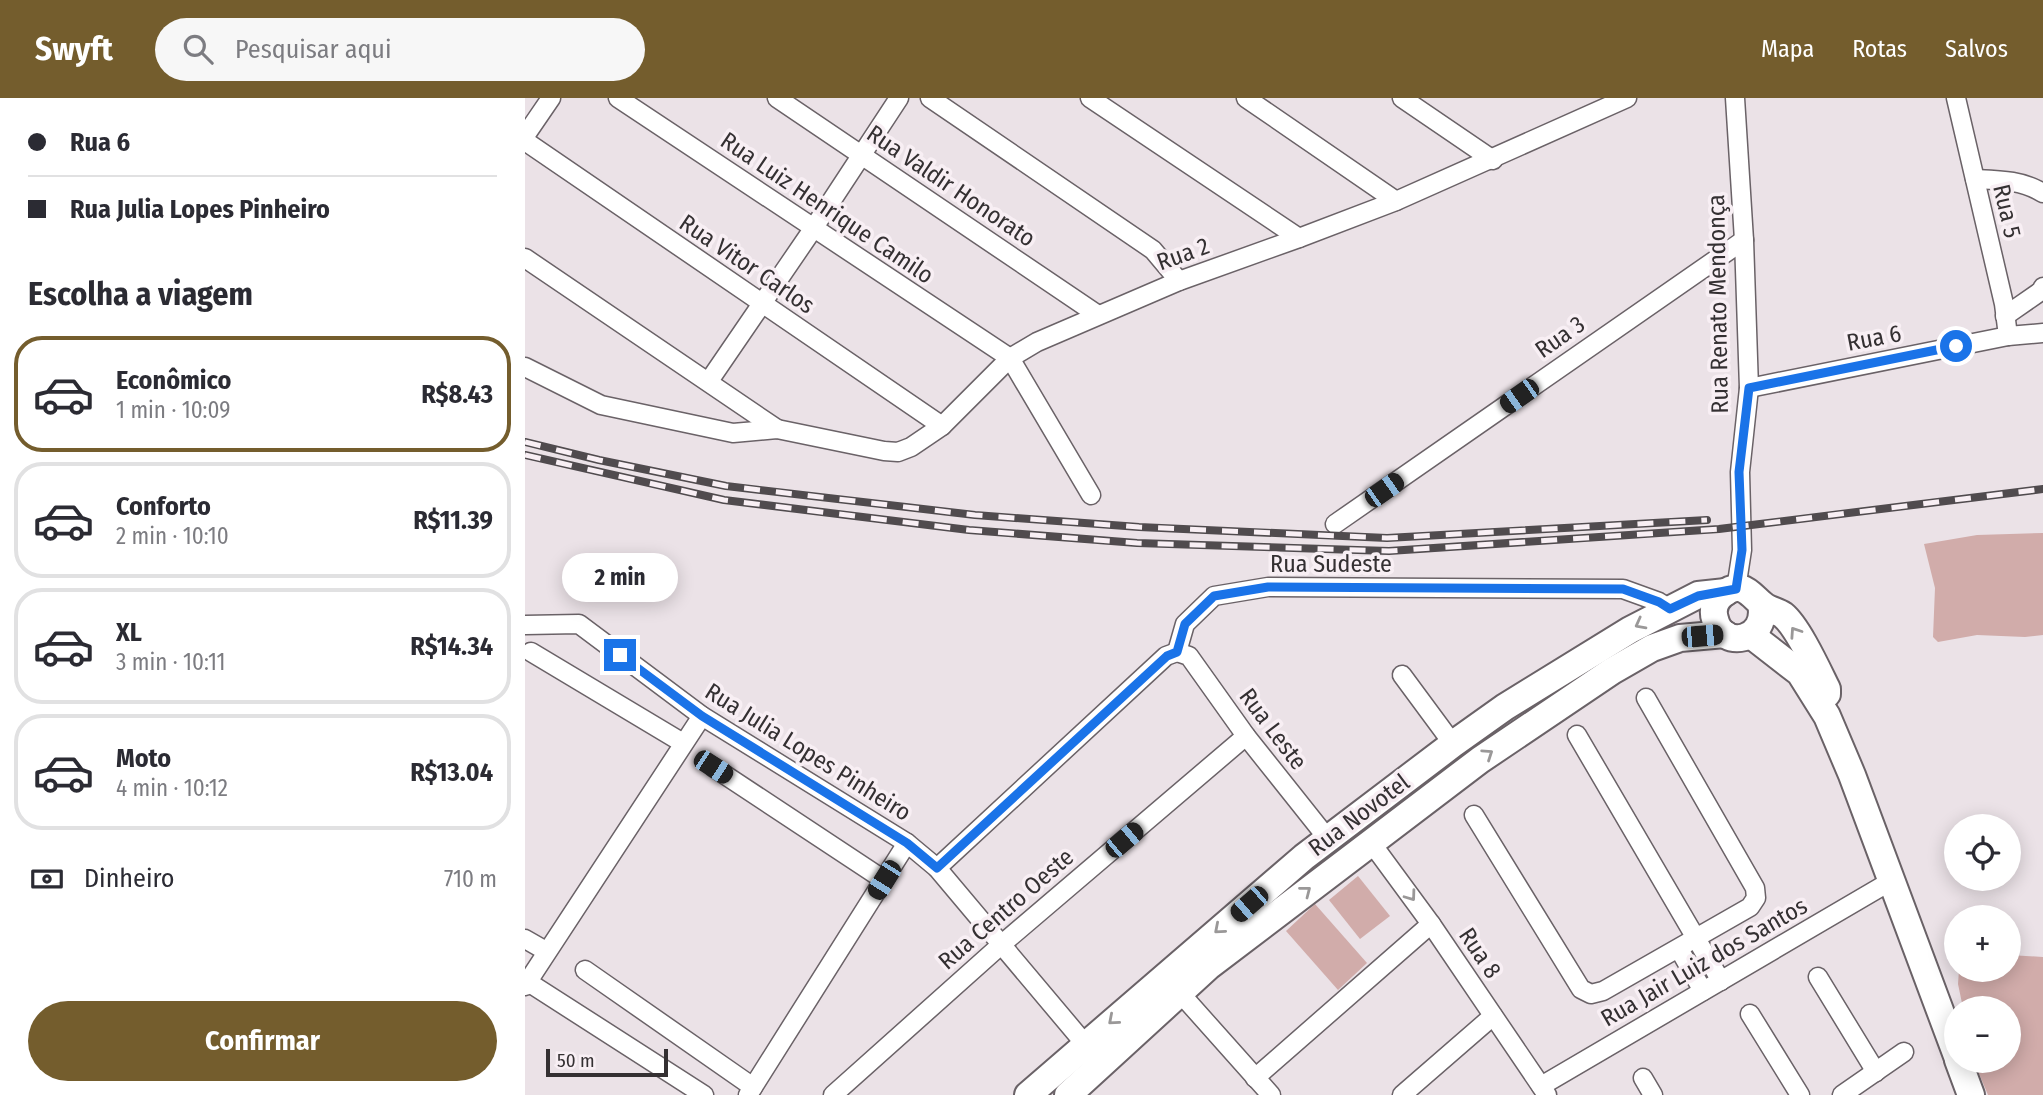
<!DOCTYPE html>
<html lang="pt">
<meta charset="utf-8">
<style>
:root{--surface:#fff;--page:#f7f7f7;--text:#2b2b33;--muted:#7c7c81;--line:#e1e1e2;--accent:#745d2d}
body{margin:0;font-family:"Fira Sans Condensed",sans-serif;background:var(--page);color:var(--text);height:100vh;display:flex;flex-direction:column;font-size:26px;white-space:nowrap}
*{box-sizing:border-box;margin:0}
p{font-size:23px;color:var(--muted)}
.icon{flex:none;width:38px;height:38px;fill:none;stroke:currentColor;stroke-width:2;stroke-linecap:round;stroke-linejoin:round}
.map{position:relative;flex:1;overflow:hidden}
.drawer{display:flex;flex-direction:column;background:var(--surface);width:525px}
.drawer>*{flex:none}
.banner{display:grid;align-content:center;height:154px;padding:0 28px;background:var(--surface)}
.fabs{position:absolute;left:1419px;top:716px;display:grid;gap:14px}
.fabs a{display:grid;place-items:center;width:77px;height:77px;border-radius:50%;background:var(--surface);box-shadow:0 4px 18px #0003;font-size:35px}
.scale{position:absolute;left:21px;bottom:18px;width:122px;box-sizing:border-box;padding-left:7px;border:4px solid #343032;border-top:0;font-size:19px;line-height:24px;white-space:nowrap;color:#343032;-webkit-text-stroke:5px #f8eff4;paint-order:stroke}
.end{position:absolute;width:32px;height:32px;margin:-16px;border:9px solid #1a73e8;background:#fff;box-shadow:0 0 0 4px #fff}
.from{border-radius:50%}
.bubble{position:absolute;height:49px;border-radius:24px;background:var(--surface);box-shadow:0 4px 18px #0003;font-size:23px;font-weight:700;line-height:49px;text-align:center}
.car{position:absolute;width:21px;height:42px;margin:-21px -10px;border-radius:9px;box-shadow:0 0 5px 2px #0007;background:linear-gradient(#222 24%,#8ab4d8 0 40%,#222 0 76%,#8ab4d8 0 86%,#222 0)}
.banner b{display:flex;align-items:center;gap:24px;height:66px;font-size:26px}
.banner b+b{border-top:2px solid var(--line)}
.banner i{width:18px;height:18px;background:var(--text)}
ul{padding:0;list-style:none}
li{display:flex;align-items:center;gap:21px;height:116px;margin:0 14px 10px;padding:0 14px;border:4px solid var(--line);border-radius:28px}
li div{flex:1}
li b{display:block;font-size:26px}
li em{font-style:normal;font-weight:700}
li.on{border-color:var(--accent)}
li>.icon{width:63px;height:63px;stroke-width:1.5}
h2{padding:0 28px;font-size:32px;line-height:84px}
.pay{display:flex;align-items:center;gap:18px;height:77px;padding:0 28px;font-size:26px}
.pay p{margin-inline-start:auto}
.cta{display:flex;gap:14px;margin-top:auto;padding:14px 28px}
.cta a{flex:1;height:80px;border-radius:42px;background:var(--accent);color:#fff;font-size:28px;font-weight:700;line-height:80px;text-align:center}
header{display:flex;align-items:center;gap:42px;box-sizing:border-box;height:98px;padding:0 35px;background:var(--accent);color:#fff}
header strong{font-size:33px}
nav{display:flex;gap:38px;margin-inline-start:auto;font-size:24px}
.search{width:490px;height:63px;background:var(--page);display:flex;align-items:center;gap:18px;box-sizing:border-box;padding:0 24px;border-radius:38px;color:var(--muted);font-size:26px}
main{display:flex;flex:1;min-height:0}
.map>svg:first-child{display:block}
.green{fill:#d1acaa}
.lines{fill:none;stroke-linecap:round;stroke-linejoin:round}
.street-casing{stroke:#6a6267;stroke-width:21}
.secondary-casing{stroke:#6a6267;stroke-width:30}
.street{stroke:#fff;stroke-width:18}
.secondary{stroke:#fff;stroke-width:26}
.rail-casing{stroke:#504b4e;stroke-width:8}
.rail{stroke:#f8eff4;stroke-width:5;stroke-dasharray:16;stroke-linecap:butt}
.oneway{stroke:#9a9898}
.route{stroke:#1a73e8;stroke-width:9}
.labels{text-anchor:middle;dominant-baseline:central;stroke-width:7;stroke-linejoin:round;paint-order:stroke}
.street-label{font-size:24px;fill:#343032;stroke:#f8eff4}
</style>
<header>
<strong>Swyft</strong>
<div class="search"><svg class="icon" aria-label="search" viewBox="0 0 24 24"><circle cx="10" cy="10" r="6"/><path d="M15 15l6 6"/></svg>Pesquisar aqui</div>
<nav><a>Mapa</a><a>Rotas</a><a>Salvos</a></nav>
</header>
<main>
<section class="drawer">
<div class="banner">
<b><i class="from"></i>Rua 6</b>
<b><i></i>Rua Julia Lopes Pinheiro</b>
</div>
<h2>Escolha a viagem</h2>
<ul>
<li class="on"><svg class="icon" aria-label="car" viewBox="0 0 24 24"><path d="M5 17H2v-5l4-1 3-4h7l3 4 3 1v5h-3M9 17h6M6 11h13"/><circle cx="7" cy="17" r="2"/><circle cx="17" cy="17" r="2"/></svg><div><b>Econômico</b><p>1 min · 10:09</p></div><em>R$8.43</em></li>
<li><svg class="icon" aria-label="car" viewBox="0 0 24 24"><path d="M5 17H2v-5l4-1 3-4h7l3 4 3 1v5h-3M9 17h6M6 11h13"/><circle cx="7" cy="17" r="2"/><circle cx="17" cy="17" r="2"/></svg><div><b>Conforto</b><p>2 min · 10:10</p></div><em>R$11.39</em></li>
<li><svg class="icon" aria-label="car" viewBox="0 0 24 24"><path d="M5 17H2v-5l4-1 3-4h7l3 4 3 1v5h-3M9 17h6M6 11h13"/><circle cx="7" cy="17" r="2"/><circle cx="17" cy="17" r="2"/></svg><div><b>XL</b><p>3 min · 10:11</p></div><em>R$14.34</em></li>
<li><svg class="icon" aria-label="car" viewBox="0 0 24 24"><path d="M5 17H2v-5l4-1 3-4h7l3 4 3 1v5h-3M9 17h6M6 11h13"/><circle cx="7" cy="17" r="2"/><circle cx="17" cy="17" r="2"/></svg><div><b>Moto</b><p>4 min · 10:12</p></div><em>R$13.04</em></li>
</ul>
<div class="pay"><svg class="icon" aria-label="cash" viewBox="0 0 24 24"><path d="M3 7h18v10H3z"/><circle cx="12" cy="12" r="2"/></svg>Dinheiro<p>710 m</p></div>
<div class="cta"><a>Confirmar</a></div>
</section>
<div class="map">
<svg width="1518" height="997" viewBox="0 0 1518 997">
<rect width="100%" height="100%" fill="#ebe2e7"/>
<g class="green">
<polygon points="1518,435 1518,537 1500,539 1452,537 1413,544 1408,539 1410,490 1399,446 1452,437"/>
<polygon points="833,778 865,818 835,841 804,802"/>
<polygon points="790,806 842,865 813,892 761,833"/>
<polygon points="1484,857 1518,859 1518,997 1463,997 1450,966 1449,963 1484,962 1484,910 1438,910 1433,886 1434,872 1484,872"/>
</g>
<g class="lines">
<defs>
<g id="street">
<polyline points="93,0 485,260 566,397"/>
<polyline points="252,0 573,217"/>
<polyline points="405,0 628,152 654,183"/>
<polyline points="565,0 774,140"/>
<polyline points="721,0 871,103"/>
<polyline points="877,0 968,62"/>
<polyline points="1210,0 1219,142 1224,290 1215,374 1217,452 1211,491"/>
<polyline points="1431,0 1479,206 1483,238"/>
<polyline points="0,38 26,0"/>
<polyline points="0,43 417,328"/>
<path d="M1450,81c24,1 47,1 68,14"/>
<polyline points="0,160 252,331"/>
<polyline points="1480,218 1516,193 1518,189"/>
<polyline points="0,269 76,307 208,335 252,331 359,353 373,354 386,349 417,328 485,260 512,244 654,183 774,140 871,103 1102,0"/>
<polyline points="184,283 288,131 374,0"/>
<polyline points="1224,290 1483,238 1518,235"/>
<polyline points="810,426 1219,142"/>
<polyline points="0,527 54,526 177,618 382,745 412,770 560,946"/>
<polyline points="6,554 158,645"/>
<polyline points="652,554 660,526 689,498 743,489 1098,491 1134,504 1145,511"/>
<polyline points="652,554 664,558 721,638 803,741"/>
<polyline points="877,577 928,646"/>
<polyline points="1052,637 1196,883"/>
<polyline points="188,669 359,782"/>
<polyline points="949,717 1056,891 1066,896 1078,893 1225,809 1231,800 1230,790 1121,600"/>
<polyline points="845,743 906,826 1022,997"/>
<polyline points="412,770 641,558 652,554"/>
<polyline points="0,841 21,853"/>
<polyline points="1154,851 1178,893"/>
<polyline points="60,872 228,989"/>
<polyline points="1293,879 1351,974"/>
<polyline points="3,884 179,997"/>
<polyline points="648,887 746,997"/>
<polyline points="0,888 177,618"/>
<polyline points="1225,916 1275,997"/>
<polyline points="730,980 906,826"/>
<polyline points="1118,980 1128,997"/>
<polyline points="1016,988 1366,783"/>
<polyline points="223,997 382,745"/>
<polyline points="308,997 477,846 721,638"/>
<polyline points="877,997 968,918"/>
<polyline points="1317,997 1379,954"/>
</g>
<g id="secondary">
<path d="M1236,506c8,37 -39,47 -46,15 -3,-9 0,-18 7,-24 20,-17 29,1 41,10 6,5 14,6 20,10 15,12 35,56 44,74v5"/>
<polyline points="1226,537 1275,575 1302,618 1327,677 1432,958"/>
<polyline points="1433,962 1446,997"/>
<polyline points="503,997 779,759 928,646 980,609 1105,532 1173,497 1201,494"/>
<polyline points="543,997 684,868 955,662 1087,573 1127,550 1155,540 1200,536"/>
</g>
</defs>
<use href="#street" class="street-casing"/>
<use href="#secondary" class="secondary-casing"/>
<use href="#street" class="street"/>
<use href="#secondary" class="secondary"/>
<defs>
<g id="rail">
<polyline points="0,344 74,362 201,388 450,417 614,429 862,440 1182,422"/>
<polyline points="0,357 199,402 444,432 612,445 864,453 1194,431 1518,391"/>
</g>
</defs>
<use href="#rail" class="rail-casing"/>
<use href="#rail" class="rail"/>
</g>
<defs><path id="oneway-chevron" d="M-2-3.5L2.5 0L-2 3.5" fill="none" stroke-width="1.6" stroke-linecap="round" stroke-linejoin="round" transform="scale(1.75)"/></defs>
<g class="oneway">
<use href="#oneway-chevron" transform="translate(1115 526) rotate(152)"/>
<use href="#oneway-chevron" transform="translate(1270 534) rotate(-124)"/>
<use href="#oneway-chevron" transform="translate(963 656) rotate(-34)"/>
<use href="#oneway-chevron" transform="translate(781 793) rotate(-38)"/>
<use href="#oneway-chevron" transform="translate(886 798) rotate(54)"/>
<use href="#oneway-chevron" transform="translate(694 831) rotate(139)"/>
<use href="#oneway-chevron" transform="translate(588 922) rotate(139)"/>
</g>
<g class="lines">
<polyline class="route" points="95,557 177,618 382,745 412,770 642,558 652,554 660,526 689,498 743,489 1098,491 1134,504 1145,511 1173,498 1211,491 1217,452 1214,374 1224,290 1431,248"/>
</g>
<g class="labels">
<g class="street-label">
<text transform="translate(426 88) rotate(34)">Rua Valdir Honorato</text>
<text transform="translate(302 110) rotate(34)">Rua Luiz Henrique Camilo</text>
<text transform="translate(1482 113) rotate(77)">Rua 5</text>
<text transform="translate(658 156) rotate(-20)">Rua 2</text>
<text transform="translate(222 166) rotate(34)">Rua Vitor Carlos</text>
<text transform="translate(1193 206) rotate(-91)">Rua Renato Mendonça</text>
<text transform="translate(1035 239) rotate(-35)">Rua 3</text>
<text transform="translate(1349 240) rotate(-11)">Rua 6</text>
<text x="806" y="466">Rua Sudeste</text>
<text transform="translate(748 631) rotate(53)">Rua Leste</text>
<text transform="translate(283 654) rotate(32)">Rua Julia Lopes Pinheiro</text>
<text transform="translate(834 717) rotate(-37)">Rua Novotel</text>
<text transform="translate(481 811) rotate(-41)">Rua Centro Oeste</text>
<text transform="translate(955 855) rotate(56)">Rua 8</text>
<text transform="translate(1179 864) rotate(-30)">Rua Jair Luiz dos Santos</text>
</g>
</g>
</svg>
<div class="fabs">
<a><svg class="icon" aria-label="locate" viewBox="0 0 24 24"><circle cx="12" cy="12" r="6"/><path d="M12 2v4M12 18v4M2 12h4M18 12h4"/></svg></a>
<a>+</a>
<a>−</a>
</div>
<div class="scale">50 m</div>
<i class="end from" style="left:1431px;top:248px"></i>
<i class="end" style="left:95px;top:557px"></i>
<div class="bubble" style="left:37px;top:455px;width:116px">2 min</div>
<i class="car" style="left:994px;top:298px;rotate:235deg"></i>
<i class="car" style="left:859px;top:392px;rotate:55deg"></i>
<i class="car" style="left:1177px;top:538px;rotate:85deg"></i>
<i class="car" style="left:188px;top:669px;rotate:123deg"></i>
<i class="car" style="left:599px;top:742px;rotate:50deg"></i>
<i class="car" style="left:359px;top:782px;rotate:212deg"></i>
<i class="car" style="left:724px;top:806px;rotate:229deg"></i>
</div>
</main>
